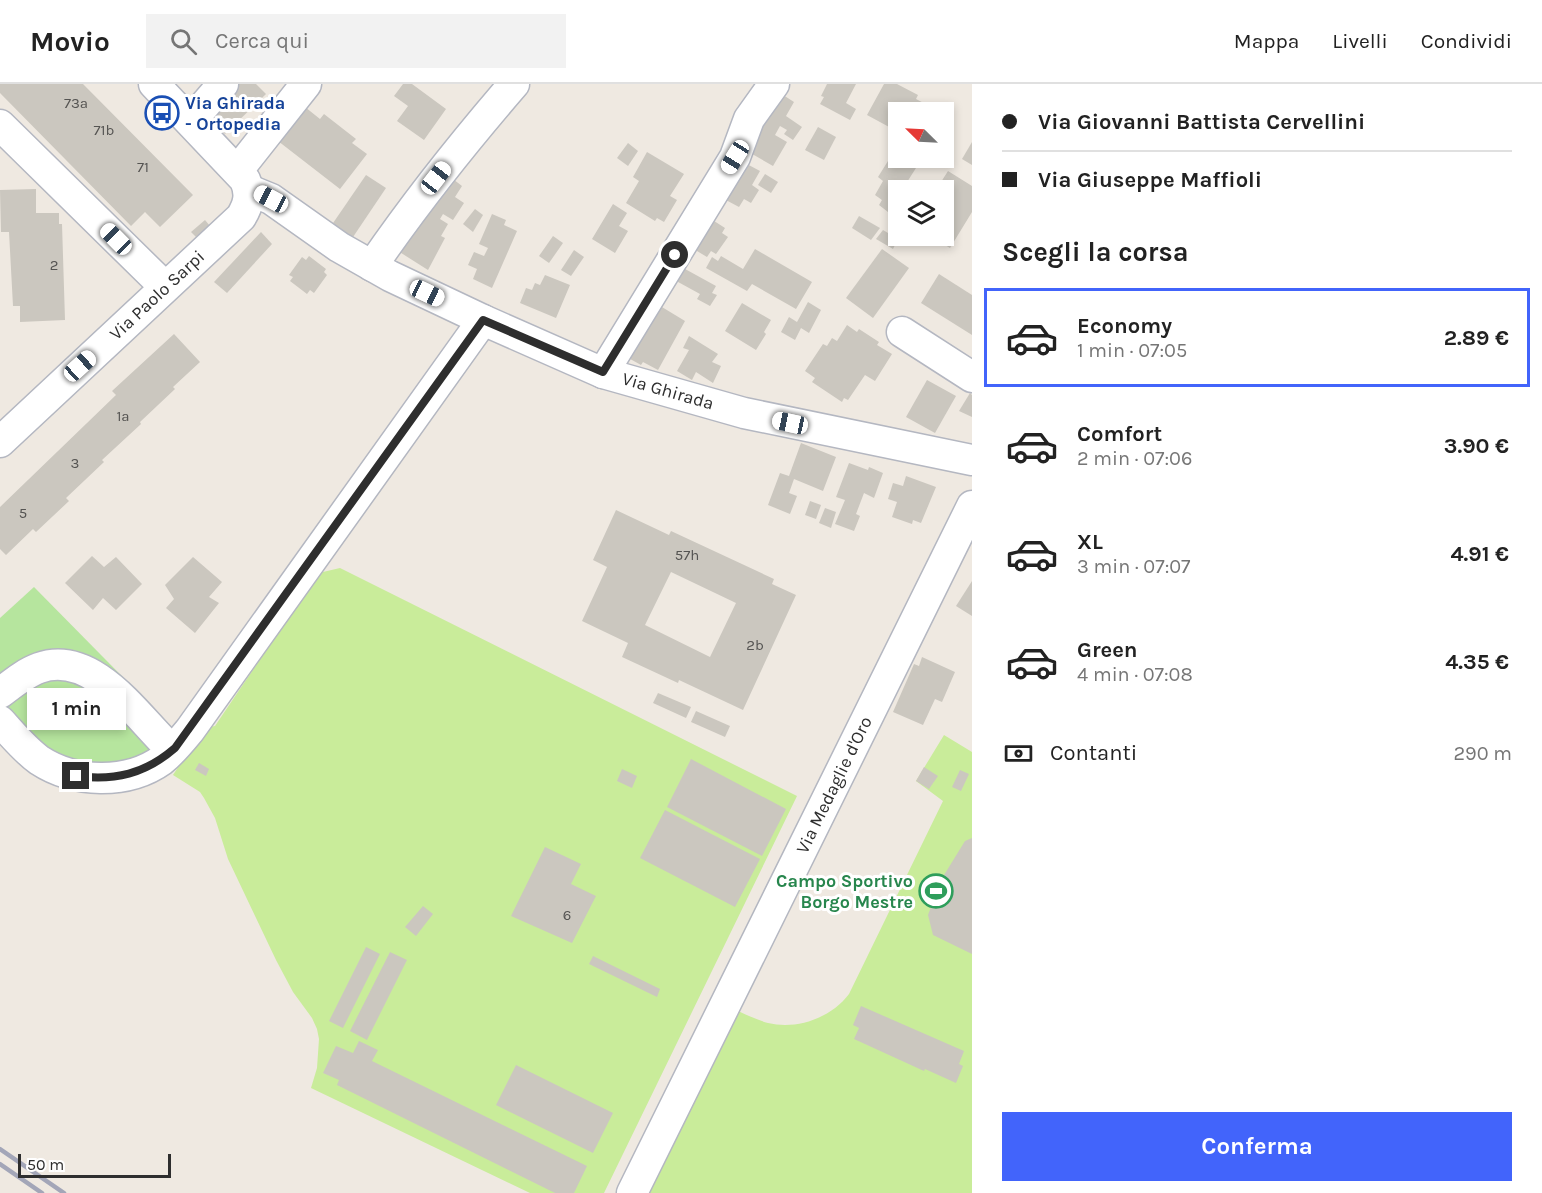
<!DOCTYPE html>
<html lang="it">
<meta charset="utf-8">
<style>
:root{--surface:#fff;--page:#f2f2f2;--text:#222;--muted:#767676;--line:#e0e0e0;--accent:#4264fb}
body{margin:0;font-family:Karla,sans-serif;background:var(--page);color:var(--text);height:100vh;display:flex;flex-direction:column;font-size:22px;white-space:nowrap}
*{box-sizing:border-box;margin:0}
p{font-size:20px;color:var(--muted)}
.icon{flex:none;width:33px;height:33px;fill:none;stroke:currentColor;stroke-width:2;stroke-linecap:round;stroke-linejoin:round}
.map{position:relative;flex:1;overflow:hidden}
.sheet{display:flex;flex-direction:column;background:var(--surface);width:570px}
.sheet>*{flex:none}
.banner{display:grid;align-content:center;height:132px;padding:0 30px;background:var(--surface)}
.needle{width:39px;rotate:294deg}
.tools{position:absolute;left:888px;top:18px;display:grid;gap:12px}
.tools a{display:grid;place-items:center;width:66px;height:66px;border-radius:0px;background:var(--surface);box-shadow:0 3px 9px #0003;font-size:30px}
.scale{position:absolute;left:18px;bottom:15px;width:153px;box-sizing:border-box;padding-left:6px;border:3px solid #2e2e2e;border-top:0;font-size:16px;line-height:21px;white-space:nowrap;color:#2e2e2e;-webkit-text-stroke:4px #fff;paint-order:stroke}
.end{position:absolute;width:27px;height:27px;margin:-14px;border:8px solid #2e2e2e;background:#fff;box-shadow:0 0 0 3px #fff}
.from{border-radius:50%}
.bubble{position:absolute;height:42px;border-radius:0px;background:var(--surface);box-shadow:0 3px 9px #0003;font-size:20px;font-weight:700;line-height:42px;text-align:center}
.car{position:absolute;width:18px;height:36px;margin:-18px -9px;border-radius:8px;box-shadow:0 0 4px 2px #0007;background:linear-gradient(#fff 24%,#345 0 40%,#fff 0 76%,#345 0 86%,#fff 0)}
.banner b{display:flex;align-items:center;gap:21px;height:57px;font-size:22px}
.banner b+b{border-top:2px solid var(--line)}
.banner i{width:15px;height:15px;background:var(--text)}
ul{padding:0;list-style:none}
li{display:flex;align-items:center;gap:18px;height:99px;margin:0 12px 9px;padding:0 18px;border:3px solid transparent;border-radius:0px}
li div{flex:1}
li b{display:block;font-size:22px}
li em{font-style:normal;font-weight:700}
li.active{border-color:var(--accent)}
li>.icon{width:54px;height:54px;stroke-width:1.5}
h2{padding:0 30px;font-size:27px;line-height:72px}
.pay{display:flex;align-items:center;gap:15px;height:66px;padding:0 30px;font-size:22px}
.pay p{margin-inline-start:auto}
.primary-button{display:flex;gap:12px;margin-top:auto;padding:12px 30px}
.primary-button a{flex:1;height:69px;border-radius:0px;background:var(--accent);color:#fff;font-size:24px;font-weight:700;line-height:69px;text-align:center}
header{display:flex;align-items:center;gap:36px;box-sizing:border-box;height:84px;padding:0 30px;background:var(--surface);border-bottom:2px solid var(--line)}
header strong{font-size:28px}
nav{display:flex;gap:33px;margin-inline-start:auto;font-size:21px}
.search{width:420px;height:54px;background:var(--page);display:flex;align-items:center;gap:15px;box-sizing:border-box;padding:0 21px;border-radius:0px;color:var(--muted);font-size:22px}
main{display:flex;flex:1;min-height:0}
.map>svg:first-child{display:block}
.green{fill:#b6e59e}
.pitch{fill:#c9ec9a}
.building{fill:#cbc7bf;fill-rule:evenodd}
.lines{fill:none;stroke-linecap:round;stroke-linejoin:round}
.minor-casing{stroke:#b4b7c1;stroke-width:33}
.minor{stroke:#fff;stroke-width:30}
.rail{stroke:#a3a6b8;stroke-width:4.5}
.route{stroke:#2e2e2e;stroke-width:8}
.labels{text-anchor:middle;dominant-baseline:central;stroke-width:6;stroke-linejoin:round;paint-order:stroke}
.number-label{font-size:15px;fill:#555452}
.transit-label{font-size:18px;font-weight:bold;fill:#164399;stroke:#fff;text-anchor:start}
.street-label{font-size:18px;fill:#2e2e2e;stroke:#fff}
.leisure-label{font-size:18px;font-weight:bold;fill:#27864d;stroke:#fff;text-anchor:end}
</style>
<header>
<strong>Movio</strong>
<div class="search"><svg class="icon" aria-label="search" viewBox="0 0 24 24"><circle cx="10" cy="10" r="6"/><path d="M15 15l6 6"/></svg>Cerca qui</div>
<nav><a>Mappa</a><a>Livelli</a><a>Condividi</a></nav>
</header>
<main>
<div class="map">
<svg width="972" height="1109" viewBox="0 0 972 1109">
<rect width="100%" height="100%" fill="#efe9e1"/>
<polygon class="green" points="34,503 171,642 146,672 130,677 88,680 48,669 0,620 0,534"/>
<g class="pitch">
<polygon points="340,484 797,712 604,1109 530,1109 311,1004 317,984 319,955 317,945 312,934 293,908 276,876 228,775 215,734 204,714 200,708 173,691 204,644 215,642 315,494 323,488"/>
<path d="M944,651l28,17v441h-334l98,-183c11,5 21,10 32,13 29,7 63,-5 81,-29l94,-193 -27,-20z"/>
</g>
<g class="building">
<polygon points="0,0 83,0 193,111 160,143 145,128 131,142 0,9"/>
<polygon points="235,0 256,0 266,10 225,50 205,30"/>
<polygon points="403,0 412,0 446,25 424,56 397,37 408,22 394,12"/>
<polygon points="827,0 856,0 846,19 856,25 850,36 820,20 824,13 821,12"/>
<polygon points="884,0 897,0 918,11 916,15 941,28 898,28 898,52 889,47 891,44 867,31"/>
<polygon points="780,9 794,18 786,32 802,43 793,56 784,50 787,46 780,42 775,51 787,58 773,82 747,67"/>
<polygon points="305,23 320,35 324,30 356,55 352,59 367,70 340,105 278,57"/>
<polygon points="818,43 836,53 824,76 805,66"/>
<polygon points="972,58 972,81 962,75"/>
<polygon points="628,59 638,67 628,82 617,74"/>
<polygon points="647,68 684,90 670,112 677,116 664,138 657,134 655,137 626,119 639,97 633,93"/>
<polygon points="893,69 916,84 902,106 898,106 898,112 888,128 879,121 882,116 875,111 883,97 878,93"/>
<polygon points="745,79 760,87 752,101 759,106 751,119 744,115 739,123 724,115"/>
<polygon points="948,87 972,102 972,128 950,164 930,152 944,152 944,106 936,106"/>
<polygon points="765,90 778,98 771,109 758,101"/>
<polygon points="366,91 386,104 351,156 331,142"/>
<polygon points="449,92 462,102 455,113 464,119 453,136 443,130 440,135 448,140 441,152 445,154 428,186 398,167"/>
<polygon points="36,105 36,129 59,129 59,140 62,140 65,236 20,238 20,222 13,222 9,148 1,148 0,106"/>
<polygon points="613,120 627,129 619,142 628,147 615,169 592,155"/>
<polygon points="475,125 483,131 473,148 463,140"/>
<polygon points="492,130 506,136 504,141 517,147 492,204 473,195 477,185 468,181 474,168 484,172 488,164 479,160"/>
<polygon points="859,132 880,144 871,156 852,144"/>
<polygon points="711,135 725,144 722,149 728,153 716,170 711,167 707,173 692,164"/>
<polygon points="205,136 210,142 197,154 191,148"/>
<polygon points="883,146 898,155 893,165 876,155"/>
<polygon points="261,148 272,160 227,209 214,198"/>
<polygon points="553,152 563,159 549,179 539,172"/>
<polygon points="755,165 812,198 796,225 752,200 747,207 706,184 712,173 718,177 721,172 743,185"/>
<polygon points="882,165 909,184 873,234 846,214"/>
<polygon points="574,166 584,173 571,192 561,186"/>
<polygon points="309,172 326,185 324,188 327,191 314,209 310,206 307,210 290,197 293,193 289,191 302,173 306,176"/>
<polygon points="676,180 716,202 712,209 717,211 710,222 697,215 700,210 669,193"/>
<polygon points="939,190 972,211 972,251 921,219"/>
<polygon points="545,191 570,201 556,234 520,219 526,204 532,206 535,199 540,201"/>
<polygon points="652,217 685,237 658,286 643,278 641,281 623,271"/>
<polygon points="808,218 821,226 809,249 801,244 795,256 781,248 789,233 797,238"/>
<polygon points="742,219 771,236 764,248 766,250 756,266 725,247"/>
<polygon points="847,241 857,248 859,245 879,258 877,261 892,270 875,297 865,291 848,316 844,314 842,318 812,298 815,294 805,287 823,260 827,262 832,254 837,257"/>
<polygon points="174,250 200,278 173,303 175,305 140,338 141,340 102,376 104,378 66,414 69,417 36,448 33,445 6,471 0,465 0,423 116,311 112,307"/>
<polygon points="689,252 718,270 712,278 721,282 713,299 696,288 692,296 677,287 689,266 683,264"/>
<polygon points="927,296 956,312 935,349 906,333"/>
<polygon points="970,309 972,311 972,333 959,327"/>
<polygon points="801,359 836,373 823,407 794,395 789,409 797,412 790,430 768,421 780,389 789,392"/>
<polygon points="849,379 868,386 869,383 883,389 874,414 864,409 856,430 860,432 854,447 835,440 845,416 836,413"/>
<polygon points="906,392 936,403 921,439 913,436 912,440 892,433 897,418 888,415 893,399 903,402"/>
<polygon points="810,417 821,421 816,435 805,431"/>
<polygon points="825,424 836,428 831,444 819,439"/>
<path d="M616,426l53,25 2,-4 103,48 -2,5 24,11 -53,115 -64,-30 -1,3 -56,-26 6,-14 -46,-22 25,-54 -14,-7zM671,488l65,31 -26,54 -65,-32z"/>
<polygon points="92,472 104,483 116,473 142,500 116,526 103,514 93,526 65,499"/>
<polygon points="193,473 222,498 209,513 219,519 195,549 166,524 174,515 165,501"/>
<polygon points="972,497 972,532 956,522"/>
<polygon points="922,573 955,588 942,618 935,615 923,641 893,628 914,580 919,582"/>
<polygon points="658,609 691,623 686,634 653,619"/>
<polygon points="696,627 730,642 725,653 691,638"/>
<polygon points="691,675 786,725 762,772 667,723"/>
<polygon points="199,679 209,685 206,692 195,686"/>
<polygon points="924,683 938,692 929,705 916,697"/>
<polygon points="622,685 637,692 632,704 617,697"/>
<polygon points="960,686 969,690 961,707 952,703"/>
<polygon points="665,726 760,775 735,823 640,774"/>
<polygon points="972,754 972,870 933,851 928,831 941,796 965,757"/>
<polygon points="545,763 581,780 571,800 596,812 572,859 511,832"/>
<polygon points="423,822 433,830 416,852 405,843"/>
<polygon points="366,863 380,870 343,944 329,937"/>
<polygon points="390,868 407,876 367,956 350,947"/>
<polygon points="593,872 660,905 657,913 589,880"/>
<polygon points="861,922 964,967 959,980 963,982 956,999 925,985 924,987 854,955 859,944 853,941"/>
<polygon points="359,957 378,966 372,977 587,1082 574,1109 555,1109 337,1001 339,996 323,989 336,962 353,969"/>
<polygon points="516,981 613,1029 593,1069 496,1021"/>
</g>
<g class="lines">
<defs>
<g id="minor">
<polyline points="191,37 223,0"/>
<polyline points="0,41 165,203"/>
<polyline points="238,86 306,0"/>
<polyline points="249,106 271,115 339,163 390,192 483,236 603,289 744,329 972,376"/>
<path d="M372,182c44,-64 91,-123 142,-182"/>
<polyline points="902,248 972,293"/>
<polyline points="603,289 735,73 749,35 774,0"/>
<path d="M0,358l241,-225c8,-13 10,-23 4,-37l-91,-96"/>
<path d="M0,609c12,-9 25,-20 39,-25 50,-18 92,40 122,71"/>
<path d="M0,637c12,13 24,28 39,39 35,23 88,25 123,0 11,-9 19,-19 28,-30l293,-410"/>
<polyline points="632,1109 972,422"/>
</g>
</defs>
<use href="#minor" class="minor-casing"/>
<use href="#minor" class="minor"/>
<g class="rail">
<polyline points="0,1065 64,1109"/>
<polyline points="0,1080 42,1109"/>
</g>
</g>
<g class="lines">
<path class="route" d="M76,692c39,5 69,-2 99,-28l308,-428 120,52 72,-117"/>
</g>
<defs>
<symbol id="bus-ring" viewBox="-11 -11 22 22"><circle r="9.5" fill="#fff" stroke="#1a4fb4" stroke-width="1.5"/><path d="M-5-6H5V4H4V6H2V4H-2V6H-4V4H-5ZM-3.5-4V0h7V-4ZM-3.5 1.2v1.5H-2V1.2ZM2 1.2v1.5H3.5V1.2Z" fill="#1a4fb4"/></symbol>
<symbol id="stadium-ring" viewBox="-11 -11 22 22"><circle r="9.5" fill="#fff" stroke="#2e9e5b" stroke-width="1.5"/><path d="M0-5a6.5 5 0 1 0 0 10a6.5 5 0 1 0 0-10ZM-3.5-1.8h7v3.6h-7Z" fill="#2e9e5b"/></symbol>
</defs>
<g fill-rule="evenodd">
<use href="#bus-ring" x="143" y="10" width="38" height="38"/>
<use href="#stadium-ring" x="917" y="788" width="38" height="38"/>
</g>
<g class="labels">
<g class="number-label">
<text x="76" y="19">73a</text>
<text x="104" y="46">71b</text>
<text x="143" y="83">71</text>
<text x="54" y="181">2</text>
<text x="123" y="332">1a</text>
<text x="75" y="379">3</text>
<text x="23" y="429">5</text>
<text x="687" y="471">57h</text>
<text x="755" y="561">2b</text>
<text x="567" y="831">6</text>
</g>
<g class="transit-label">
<text x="185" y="19">Via Ghirada<tspan x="185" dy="21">- Ortopedia</tspan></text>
</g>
<g class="street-label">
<text transform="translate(157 211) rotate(-43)">Via Paolo Sarpi</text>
<text transform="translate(668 307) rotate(16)">Via Ghirada</text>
<text transform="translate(834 701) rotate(-64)">Via Medaglie d'Oro</text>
</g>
<g class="leisure-label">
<text x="913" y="797">Campo Sportivo<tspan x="913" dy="21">Borgo Mestre</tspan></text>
</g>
</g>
</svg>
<div class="tools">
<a><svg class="needle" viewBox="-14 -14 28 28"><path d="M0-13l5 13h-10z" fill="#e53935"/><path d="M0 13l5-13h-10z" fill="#767676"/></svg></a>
<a><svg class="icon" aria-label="layers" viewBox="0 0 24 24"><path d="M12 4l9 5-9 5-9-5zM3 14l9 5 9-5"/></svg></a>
</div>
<div class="scale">50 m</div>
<i class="end from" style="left:675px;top:171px"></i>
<i class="end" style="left:76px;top:692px"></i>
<div class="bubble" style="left:27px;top:604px;width:99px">1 min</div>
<i class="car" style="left:735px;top:73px;rotate:212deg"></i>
<i class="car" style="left:436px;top:94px;rotate:38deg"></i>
<i class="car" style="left:271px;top:115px;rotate:298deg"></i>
<i class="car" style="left:116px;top:155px;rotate:315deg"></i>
<i class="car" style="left:427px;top:209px;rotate:115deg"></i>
<i class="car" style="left:80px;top:282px;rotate:48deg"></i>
<i class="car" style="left:790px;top:339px;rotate:282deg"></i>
</div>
<section class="sheet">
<div class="banner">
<b><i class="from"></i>Via Giovanni Battista Cervellini</b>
<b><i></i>Via Giuseppe Maffioli</b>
</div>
<h2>Scegli la corsa</h2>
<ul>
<li class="active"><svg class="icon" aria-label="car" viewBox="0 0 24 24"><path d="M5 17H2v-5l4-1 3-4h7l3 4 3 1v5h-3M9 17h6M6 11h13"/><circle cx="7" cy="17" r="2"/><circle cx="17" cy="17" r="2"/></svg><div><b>Economy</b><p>1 min · 07:05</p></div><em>2.89 €</em></li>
<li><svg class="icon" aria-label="car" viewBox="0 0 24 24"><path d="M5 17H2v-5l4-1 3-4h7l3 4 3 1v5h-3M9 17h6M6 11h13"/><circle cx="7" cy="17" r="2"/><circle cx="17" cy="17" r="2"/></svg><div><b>Comfort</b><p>2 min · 07:06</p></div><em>3.90 €</em></li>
<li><svg class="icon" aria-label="car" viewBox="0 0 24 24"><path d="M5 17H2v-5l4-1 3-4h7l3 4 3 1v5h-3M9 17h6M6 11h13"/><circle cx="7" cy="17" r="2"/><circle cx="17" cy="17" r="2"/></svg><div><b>XL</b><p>3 min · 07:07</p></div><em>4.91 €</em></li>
<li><svg class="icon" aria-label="car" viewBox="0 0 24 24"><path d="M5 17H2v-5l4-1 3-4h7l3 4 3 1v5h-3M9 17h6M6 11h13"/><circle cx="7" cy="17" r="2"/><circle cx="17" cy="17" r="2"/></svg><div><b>Green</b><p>4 min · 07:08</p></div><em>4.35 €</em></li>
</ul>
<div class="pay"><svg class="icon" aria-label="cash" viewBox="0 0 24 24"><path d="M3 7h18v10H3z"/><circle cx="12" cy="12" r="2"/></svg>Contanti<p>290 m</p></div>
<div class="primary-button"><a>Conferma</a></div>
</section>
</main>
